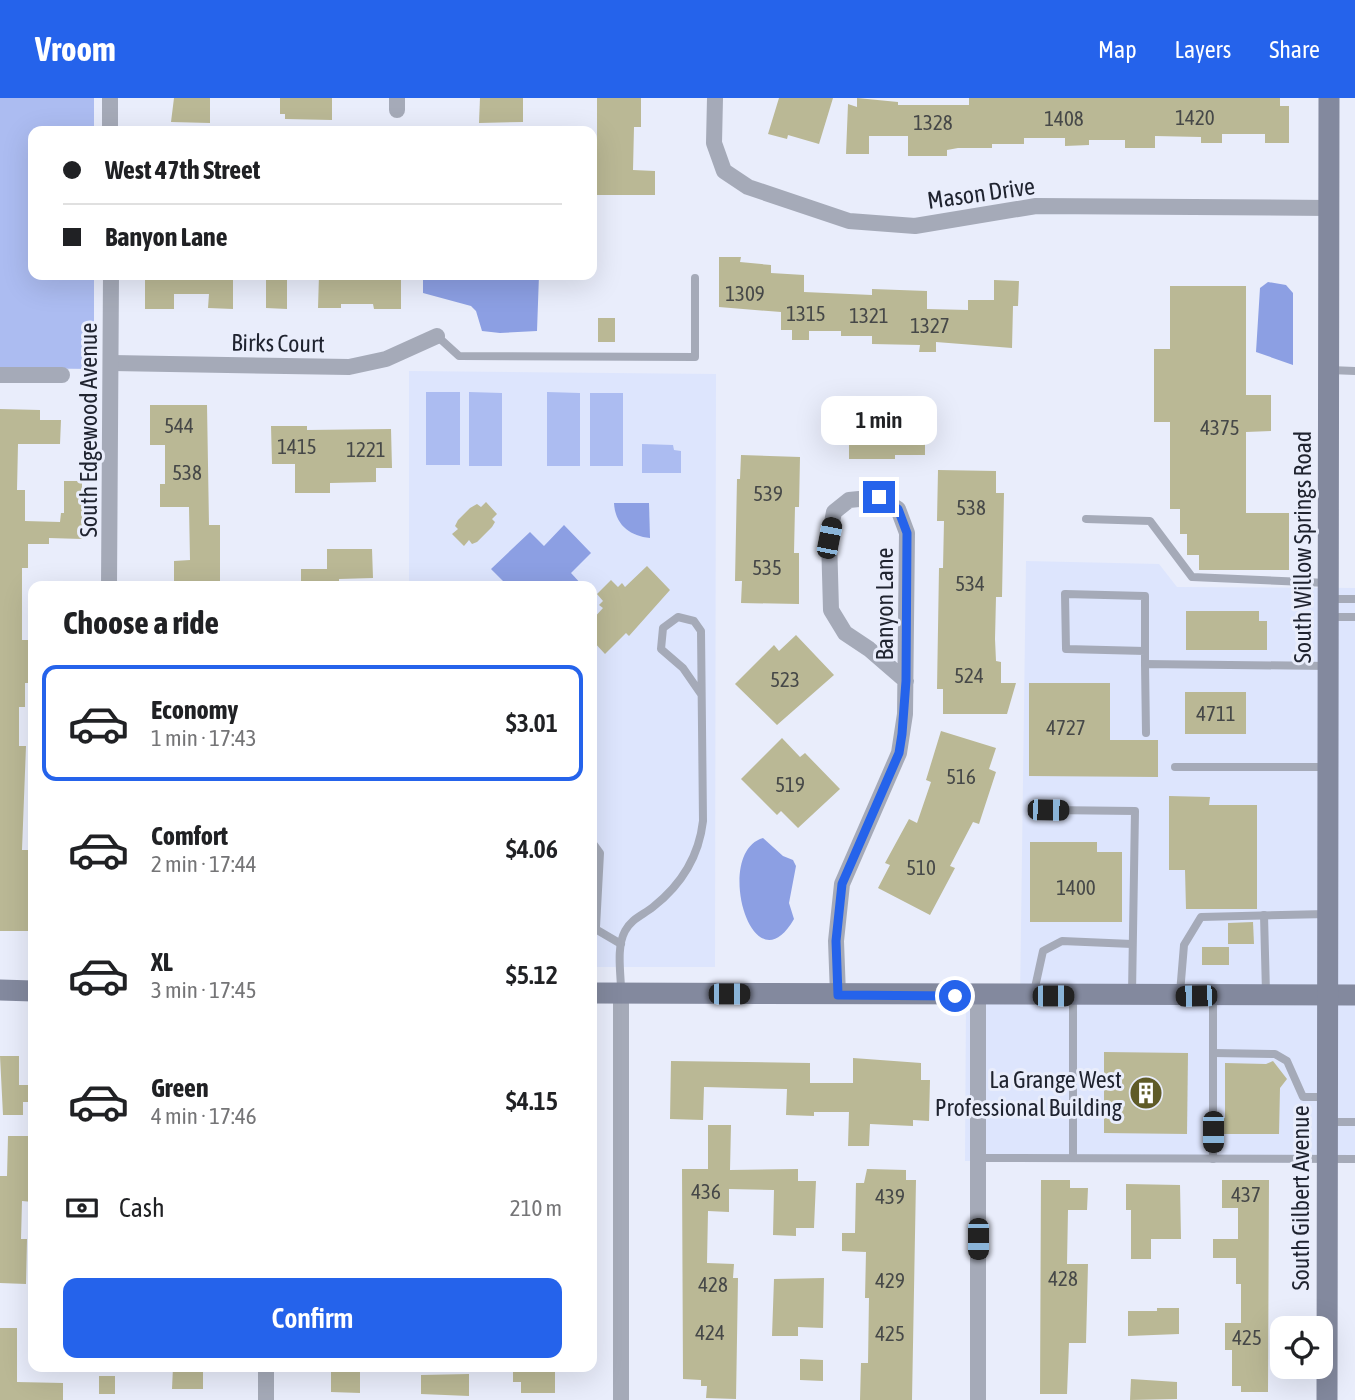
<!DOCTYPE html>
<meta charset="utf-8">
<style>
:root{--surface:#fff;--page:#f2f2f2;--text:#202124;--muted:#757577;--line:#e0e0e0;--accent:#2563eb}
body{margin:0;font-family:"Asap Condensed",sans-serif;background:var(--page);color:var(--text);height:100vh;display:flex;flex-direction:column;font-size:26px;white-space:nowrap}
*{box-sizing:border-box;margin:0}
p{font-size:23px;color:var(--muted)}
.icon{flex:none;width:38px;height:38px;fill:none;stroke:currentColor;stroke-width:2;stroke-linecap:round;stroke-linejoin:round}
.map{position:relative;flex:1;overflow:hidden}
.panel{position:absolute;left:28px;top:483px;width:569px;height:791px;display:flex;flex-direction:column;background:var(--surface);border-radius:14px;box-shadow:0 7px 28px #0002}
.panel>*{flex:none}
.banner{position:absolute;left:28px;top:28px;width:569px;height:154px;border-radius:14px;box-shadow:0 7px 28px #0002;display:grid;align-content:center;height:154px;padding:0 35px;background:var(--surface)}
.controls{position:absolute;left:1270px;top:1218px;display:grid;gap:14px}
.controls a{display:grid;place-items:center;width:63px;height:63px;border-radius:14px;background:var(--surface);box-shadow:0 7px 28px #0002;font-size:35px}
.end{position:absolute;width:32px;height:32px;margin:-16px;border:9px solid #2563eb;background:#fff;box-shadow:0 0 0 4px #fff}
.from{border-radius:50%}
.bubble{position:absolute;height:49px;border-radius:14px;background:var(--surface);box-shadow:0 7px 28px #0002;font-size:23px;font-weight:600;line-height:49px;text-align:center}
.car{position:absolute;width:21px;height:42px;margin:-21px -10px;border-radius:9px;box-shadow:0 0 5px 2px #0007;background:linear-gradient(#222 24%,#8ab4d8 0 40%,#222 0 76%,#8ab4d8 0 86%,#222 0)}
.banner b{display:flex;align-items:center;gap:24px;height:66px;font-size:26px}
.banner b+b{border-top:2px solid var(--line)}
.banner i{width:18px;height:18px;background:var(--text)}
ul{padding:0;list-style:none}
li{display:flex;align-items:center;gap:21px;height:116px;margin:0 14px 10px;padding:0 21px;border:4px solid transparent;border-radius:14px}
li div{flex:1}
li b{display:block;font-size:26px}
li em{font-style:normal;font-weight:600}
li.on{border-color:var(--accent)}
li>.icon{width:63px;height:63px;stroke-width:1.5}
h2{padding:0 35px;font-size:32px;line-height:84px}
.pay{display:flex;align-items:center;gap:18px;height:77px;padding:0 35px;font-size:26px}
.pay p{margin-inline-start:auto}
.button{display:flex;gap:14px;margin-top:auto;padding:14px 35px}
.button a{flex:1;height:80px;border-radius:14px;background:var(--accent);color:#fff;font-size:28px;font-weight:600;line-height:80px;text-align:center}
header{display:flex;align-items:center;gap:42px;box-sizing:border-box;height:98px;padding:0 35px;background:var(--accent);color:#fff}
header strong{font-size:33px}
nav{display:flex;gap:38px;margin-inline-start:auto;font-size:24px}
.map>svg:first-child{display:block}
.built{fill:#dde5fd}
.green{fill:#acbcf1}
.water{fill:#8c9fe3}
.building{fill:#bab895}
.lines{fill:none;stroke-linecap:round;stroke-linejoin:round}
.lane{stroke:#a5aab8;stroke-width:8}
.street{stroke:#a5aab8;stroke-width:16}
.secondary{stroke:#83899e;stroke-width:21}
.route{stroke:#2563eb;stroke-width:9}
.labels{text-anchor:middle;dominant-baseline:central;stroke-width:6;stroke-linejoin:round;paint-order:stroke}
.number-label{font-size:21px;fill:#464848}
.street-label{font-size:24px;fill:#1f232f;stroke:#e9edfb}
.poi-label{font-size:24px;fill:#1f232f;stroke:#e9edfb;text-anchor:end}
</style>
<header>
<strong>Vroom</strong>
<nav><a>Map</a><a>Layers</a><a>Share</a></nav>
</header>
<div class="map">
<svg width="1355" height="1302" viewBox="0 0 1355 1302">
<rect width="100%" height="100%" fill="#e9edfb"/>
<g class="built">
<polygon points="409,273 716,276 715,869 592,869 592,488 409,488"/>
<polygon points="1026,463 1159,466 1177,489 1355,490 1355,1065 965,1063 966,903 1020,903"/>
</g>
<g class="green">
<polygon points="0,0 94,0 94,33 33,33 33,177 94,177 94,271 0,270"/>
<rect x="426" y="294" width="34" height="73"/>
<polygon points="469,294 502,295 502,368 469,368"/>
<polygon points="547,294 580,295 580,368 547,368"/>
<rect x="590" y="295" width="33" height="73"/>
<polygon points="642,346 673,347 674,352 681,353 681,375 642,375"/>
</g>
<g class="water">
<polygon points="423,177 539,177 537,233 500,235 482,233 476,213 471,208 423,195"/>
<polygon points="1268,184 1286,187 1293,195 1293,267 1256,254 1260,190"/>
<path d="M614,405h35l1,35c-21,-2 -35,-14 -36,-35z"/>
<polygon points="564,427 591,455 571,475 583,488 503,488 505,485 491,471 530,434 544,448"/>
<path d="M763,740l20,18 10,4 3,6 -7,37 5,16c-42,73 -81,-67 -31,-81z"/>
</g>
<g class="building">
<polygon points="174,0 210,0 210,25 171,24"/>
<polygon points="280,0 332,0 332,22 285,21 285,16 280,16"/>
<polygon points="480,0 523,0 523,24 479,25"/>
<polygon points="597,0 641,0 641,29 634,29 633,72 655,73 655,97 592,97 592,42 597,42"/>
<polygon points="779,0 833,0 819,46 788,37 787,41 768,36"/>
<polygon points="857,0 898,4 898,7 969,7 969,0 1280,0 1280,8 1289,8 1289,45 1265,45 1265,36 1222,36 1222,45 1201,45 1201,39 1155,38 1155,50 1125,50 1125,42 1089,42 1089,47 1065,48 1065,40 1024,40 1024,46 992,46 992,50 958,50 947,52 947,58 908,58 908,38 869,38 869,56 846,56 848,6 857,9"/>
<polygon points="719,159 741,159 740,164 771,167 771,175 804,177 804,194 872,197 872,191 927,193 927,211 968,212 968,202 994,202 994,182 1019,183 1018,208 1013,208 1012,250 936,244 936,254 919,254 920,247 872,246 872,238 841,238 841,233 809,233 809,242 792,242 792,232 781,232 781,214 719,209"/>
<polygon points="145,177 233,177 233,211 208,210 209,196 174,196 174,211 145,211"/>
<polygon points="266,177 287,177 287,211 266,210"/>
<polygon points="319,177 401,177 401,211 374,211 373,206 341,206 341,210 318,210"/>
<polygon points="1170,188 1246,188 1246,297 1271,297 1271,333 1246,334 1246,415 1289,415 1289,472 1199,472 1199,457 1187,457 1187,436 1180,436 1180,411 1170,411 1170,324 1154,324 1154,251 1170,251"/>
<rect x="598" y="220" width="17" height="24"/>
<polygon points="872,299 925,299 925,357 895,357 895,361 849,361 849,305 872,304"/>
<polygon points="150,307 207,307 209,427 220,427 220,488 174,487 174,463 190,462 189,409 160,409 160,386 165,386 165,347 150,347"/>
<polygon points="0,311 40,312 40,322 61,322 60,346 18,346 17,392 25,392 25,423 60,424 61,415 64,415 64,383 82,383 82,441 49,440 49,446 28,446 28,470 22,470 22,542 33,542 33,585 25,585 25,609 19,609 19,648 26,648 22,752 33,752 30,833 0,833"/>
<polygon points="271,328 307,328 307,332 391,331 392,370 376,370 376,384 330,385 330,395 295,395 295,366 272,366"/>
<polygon points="741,357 800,359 799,409 795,409 794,455 799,455 799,506 741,505 742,483 735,483 737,381 740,381"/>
<polygon points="938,372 996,373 996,395 1004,395 1002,499 996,499 995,541 996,563 1001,564 1001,585 1016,585 1007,616 943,616 943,591 937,591 939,470 943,470 944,423 937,423"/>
<polygon points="486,404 497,416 492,421 495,424 492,429 477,444 472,446 469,442 464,448 452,436 458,431 455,428 458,422 470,410 477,406 481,409"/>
<polygon points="327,451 372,451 373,480 339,481 339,488 301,488 301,471 327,471"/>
<polygon points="647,468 670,492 629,538 626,535 605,556 592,542 592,522 603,510 599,507 603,503 597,496 611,482 618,489 622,485 625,489"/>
<polygon points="1186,513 1259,513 1259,523 1267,523 1267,552 1186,552"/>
<polygon points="796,537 834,577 777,627 735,586 774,547 779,553"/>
<polygon points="1029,585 1110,585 1110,642 1158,642 1158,679 1029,678"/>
<rect x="1185" y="594" width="61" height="42"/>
<polygon points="941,633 996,650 989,671 996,674 979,726 973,724 950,768 955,770 930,817 878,790 890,767 885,765 909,721 917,725 931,684 926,682"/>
<polygon points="782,640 800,659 805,655 840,691 798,730 781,713 777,717 741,681"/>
<polygon points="1169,698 1210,699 1209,707 1257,707 1257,811 1186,811 1185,772 1169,772"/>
<polygon points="1030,744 1097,744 1097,754 1122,754 1122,824 1030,824"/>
<polygon points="1253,824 1254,846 1228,846 1228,825"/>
<rect x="1202" y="849" width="27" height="18"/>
<polygon points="1104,954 1188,955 1187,1036 1104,1035"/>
<polygon points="0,958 19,958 19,987 28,987 28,1004 23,1004 23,1017 3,1017"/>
<polygon points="853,960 921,965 921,982 930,982 929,1023 913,1022 913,1028 870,1026 869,1048 848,1048 849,1014 814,1014 814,1018 786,1017 787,991 704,989 703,1022 670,1021 671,963 810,965 810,985 853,985"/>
<polygon points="1273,963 1287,981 1280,990 1279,1036 1221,1036 1221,1021 1225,1020 1225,965 1266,966"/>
<polygon points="708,1027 731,1027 730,1072 798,1071 798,1083 816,1083 814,1130 796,1130 796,1138 773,1137 774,1092 729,1091 729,1114 708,1113 707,1165 734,1166 733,1180 738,1180 736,1301 706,1300 707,1288 701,1288 701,1282 683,1281 682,1071 708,1071"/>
<polygon points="8,1038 33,1038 33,1104 22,1103 21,1141 27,1141 26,1186 0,1185 0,1078 7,1078"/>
<polygon points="867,1071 906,1072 906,1082 916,1082 912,1302 860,1302 861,1265 868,1265 869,1200 865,1200 866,1154 842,1153 842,1135 855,1135 856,1085 864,1085"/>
<polygon points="1041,1082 1070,1082 1070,1090 1088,1090 1087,1112 1068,1112 1067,1166 1088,1166 1086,1245 1069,1245 1067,1296 1040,1296"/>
<polygon points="1222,1082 1269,1082 1268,1294 1241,1294 1241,1288 1232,1288 1232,1252 1225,1252 1225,1225 1241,1225 1241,1186 1236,1186 1236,1160 1213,1160 1213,1141 1238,1141 1238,1110 1222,1110"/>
<polygon points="1126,1086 1180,1087 1181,1141 1151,1141 1151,1161 1131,1161 1131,1112 1126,1112"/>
<polygon points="824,1180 823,1230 798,1229 798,1238 772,1238 774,1181"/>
<polygon points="1157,1210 1179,1210 1179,1236 1128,1238 1128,1213 1157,1213"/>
<polygon points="0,1230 17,1230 17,1284 63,1285 63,1302 0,1302"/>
<polygon points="800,1261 823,1262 823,1283 800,1282"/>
<polygon points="173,1269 203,1269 203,1291 172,1291"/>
<polygon points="331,1269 360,1269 360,1295 331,1294"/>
<polygon points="513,1269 555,1269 555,1295 521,1295 521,1284 513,1284"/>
<polygon points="469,1276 469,1298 421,1296 421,1277"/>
<rect x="99" y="1278" width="16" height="18"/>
<polygon points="1131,1281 1177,1284 1177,1301 1130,1302"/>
</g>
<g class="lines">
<g class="lane">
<polyline points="437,238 459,258 695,259 695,180"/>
<polyline points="1330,272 1355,273"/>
<polyline points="1086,421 1150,423 1192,479 1328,485"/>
<polyline points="1330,501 1355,501"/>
<polyline points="1331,519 1355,519"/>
<polyline points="1145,553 1066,551 1065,496 1145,498 1145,566"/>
<polyline points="1146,635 1145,566 1328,568"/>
<polyline points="1175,669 1327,669"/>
<polyline points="1048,712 1135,713 1132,895"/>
<polyline points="592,744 600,755 596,829"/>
<polyline points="1264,817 1266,895"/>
<polyline points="592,829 621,846"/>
<path d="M621,893c0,-18 -5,-43 4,-60 6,-12 18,-16 28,-24 28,-22 46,-51 50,-86l-2,-190 -7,-10 -16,-4 -15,11 -2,21 22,19 18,26"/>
<polyline points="1034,894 1043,853 1062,843 1132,846"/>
<polyline points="1180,895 1184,847 1201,819 1327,816"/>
<polyline points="1213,955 1275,956 1287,963 1303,999 1325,999"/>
<polyline points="1330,1024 1355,1024"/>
<polyline points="978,1060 1355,1061"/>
<polyline points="1073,1060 1073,898"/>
<polyline points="1213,1061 1213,898"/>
</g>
<g class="street">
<polyline points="110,0 110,33"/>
<polyline points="715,0 714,45 724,73 748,89 849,123 915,128 1036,108 1329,110"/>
<polyline points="397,12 397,0"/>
<polyline points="112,265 349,269 386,261 437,238"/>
<polyline points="0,277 62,277"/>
<polyline points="109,488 111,177"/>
<polyline points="621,896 621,1302"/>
<polyline points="838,897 836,843 842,786 899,655 905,616 907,435 898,411 879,399 849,402 834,414 829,440 831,512 845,535 869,551 906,583"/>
<polyline points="266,1302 266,1269"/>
<polyline points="978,1302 978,898"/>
</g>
<g class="secondary">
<polyline points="0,892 33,893"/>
<polyline points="592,895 1355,897"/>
<polyline points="1327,1302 1329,0"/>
</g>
</g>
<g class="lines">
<polyline class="route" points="879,399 898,411 907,435 906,583 902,636 899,655 842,786 836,843 838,897 955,898"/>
</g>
<defs>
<symbol id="building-disc" viewBox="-11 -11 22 22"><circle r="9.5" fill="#5f5b27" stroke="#e9edfb"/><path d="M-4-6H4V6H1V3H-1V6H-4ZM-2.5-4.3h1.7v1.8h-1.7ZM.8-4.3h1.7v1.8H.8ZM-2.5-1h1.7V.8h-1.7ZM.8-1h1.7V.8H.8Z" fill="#fff"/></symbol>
</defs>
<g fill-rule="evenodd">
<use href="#building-disc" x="1127" y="976" width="38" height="38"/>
</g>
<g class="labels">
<g class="number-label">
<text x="1195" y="19">1420</text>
<text x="1064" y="20">1408</text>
<text x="933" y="24">1328</text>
<text x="745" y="195">1309</text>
<text x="806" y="215">1315</text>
<text x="869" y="217">1321</text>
<text x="930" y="227">1327</text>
<text x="179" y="327">544</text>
<text x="1220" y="329">4375</text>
<text x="297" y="348">1415</text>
<text x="366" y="351">1221</text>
<text x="187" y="374">538</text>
<text x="768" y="395">539</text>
<text x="971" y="409">538</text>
<text x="767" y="469">535</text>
<text x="970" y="485">534</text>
<text x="969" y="577">524</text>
<text x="785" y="581">523</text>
<text x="1216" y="615">4711</text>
<text x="1066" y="629">4727</text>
<text x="961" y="678">516</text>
<text x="790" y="686">519</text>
<text x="921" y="769">510</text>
<text x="1076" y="789">1400</text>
<text x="706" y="1093">436</text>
<text x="1246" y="1096">437</text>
<text x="890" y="1098">439</text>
<text x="1063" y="1180">428</text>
<text x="890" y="1182">429</text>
<text x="713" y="1186">428</text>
<text x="710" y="1234">424</text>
<text x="890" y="1235">425</text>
<text x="1247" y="1239">425</text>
</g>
<g class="street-label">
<text transform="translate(981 95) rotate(-8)">Mason Drive</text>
<text transform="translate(278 245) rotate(1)">Birks Court</text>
<text transform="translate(88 332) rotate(-90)">South Edgewood Avenue</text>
<text transform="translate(1302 449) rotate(-90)">South Willow Springs Road</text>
<text transform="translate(884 506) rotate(-90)">Banyon Lane</text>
<text transform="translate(1300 1100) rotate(-90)">South Gilbert Avenue</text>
</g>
<g class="poi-label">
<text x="1122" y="981">La Grange West<tspan x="1122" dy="28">Professional Building</tspan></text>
</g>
</g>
</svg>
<div class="controls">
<a><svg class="icon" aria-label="locate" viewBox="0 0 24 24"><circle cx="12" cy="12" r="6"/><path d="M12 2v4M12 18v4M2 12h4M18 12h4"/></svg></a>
</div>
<i class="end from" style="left:955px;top:898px"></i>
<i class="end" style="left:879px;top:399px"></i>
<div class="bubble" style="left:821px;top:298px;width:116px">1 min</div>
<i class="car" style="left:829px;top:440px;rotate:11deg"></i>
<i class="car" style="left:1048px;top:712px;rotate:91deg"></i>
<i class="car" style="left:729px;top:896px;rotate:90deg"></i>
<i class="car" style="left:1053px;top:898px;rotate:90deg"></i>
<i class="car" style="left:1196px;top:898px;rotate:269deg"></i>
<i class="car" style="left:1213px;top:1034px;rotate:180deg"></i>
<i class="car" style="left:978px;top:1141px;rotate:180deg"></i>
<div class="banner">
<b><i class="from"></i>West 47th Street</b>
<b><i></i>Banyon Lane</b>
</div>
<section class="panel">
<h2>Choose a ride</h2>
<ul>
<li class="on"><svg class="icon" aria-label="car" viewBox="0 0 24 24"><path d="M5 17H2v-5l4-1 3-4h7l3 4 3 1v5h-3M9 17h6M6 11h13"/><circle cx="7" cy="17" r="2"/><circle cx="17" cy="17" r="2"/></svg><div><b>Economy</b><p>1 min · 17:43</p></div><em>$3.01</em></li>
<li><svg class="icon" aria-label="car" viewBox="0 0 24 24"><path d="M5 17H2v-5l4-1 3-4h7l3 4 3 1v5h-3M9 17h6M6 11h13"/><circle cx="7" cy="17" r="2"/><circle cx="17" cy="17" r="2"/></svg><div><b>Comfort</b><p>2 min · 17:44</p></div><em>$4.06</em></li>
<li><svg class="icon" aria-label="car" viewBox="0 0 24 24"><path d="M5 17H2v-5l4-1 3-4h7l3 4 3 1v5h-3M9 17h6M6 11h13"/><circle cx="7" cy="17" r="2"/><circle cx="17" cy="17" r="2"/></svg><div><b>XL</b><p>3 min · 17:45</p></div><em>$5.12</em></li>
<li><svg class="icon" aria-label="car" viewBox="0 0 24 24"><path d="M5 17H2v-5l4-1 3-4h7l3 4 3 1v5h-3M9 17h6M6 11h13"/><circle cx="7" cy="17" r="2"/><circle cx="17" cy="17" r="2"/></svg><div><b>Green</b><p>4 min · 17:46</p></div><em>$4.15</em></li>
</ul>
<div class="pay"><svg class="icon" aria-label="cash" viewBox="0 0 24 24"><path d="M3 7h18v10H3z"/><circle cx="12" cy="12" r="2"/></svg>Cash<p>210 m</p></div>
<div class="button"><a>Confirm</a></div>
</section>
</div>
